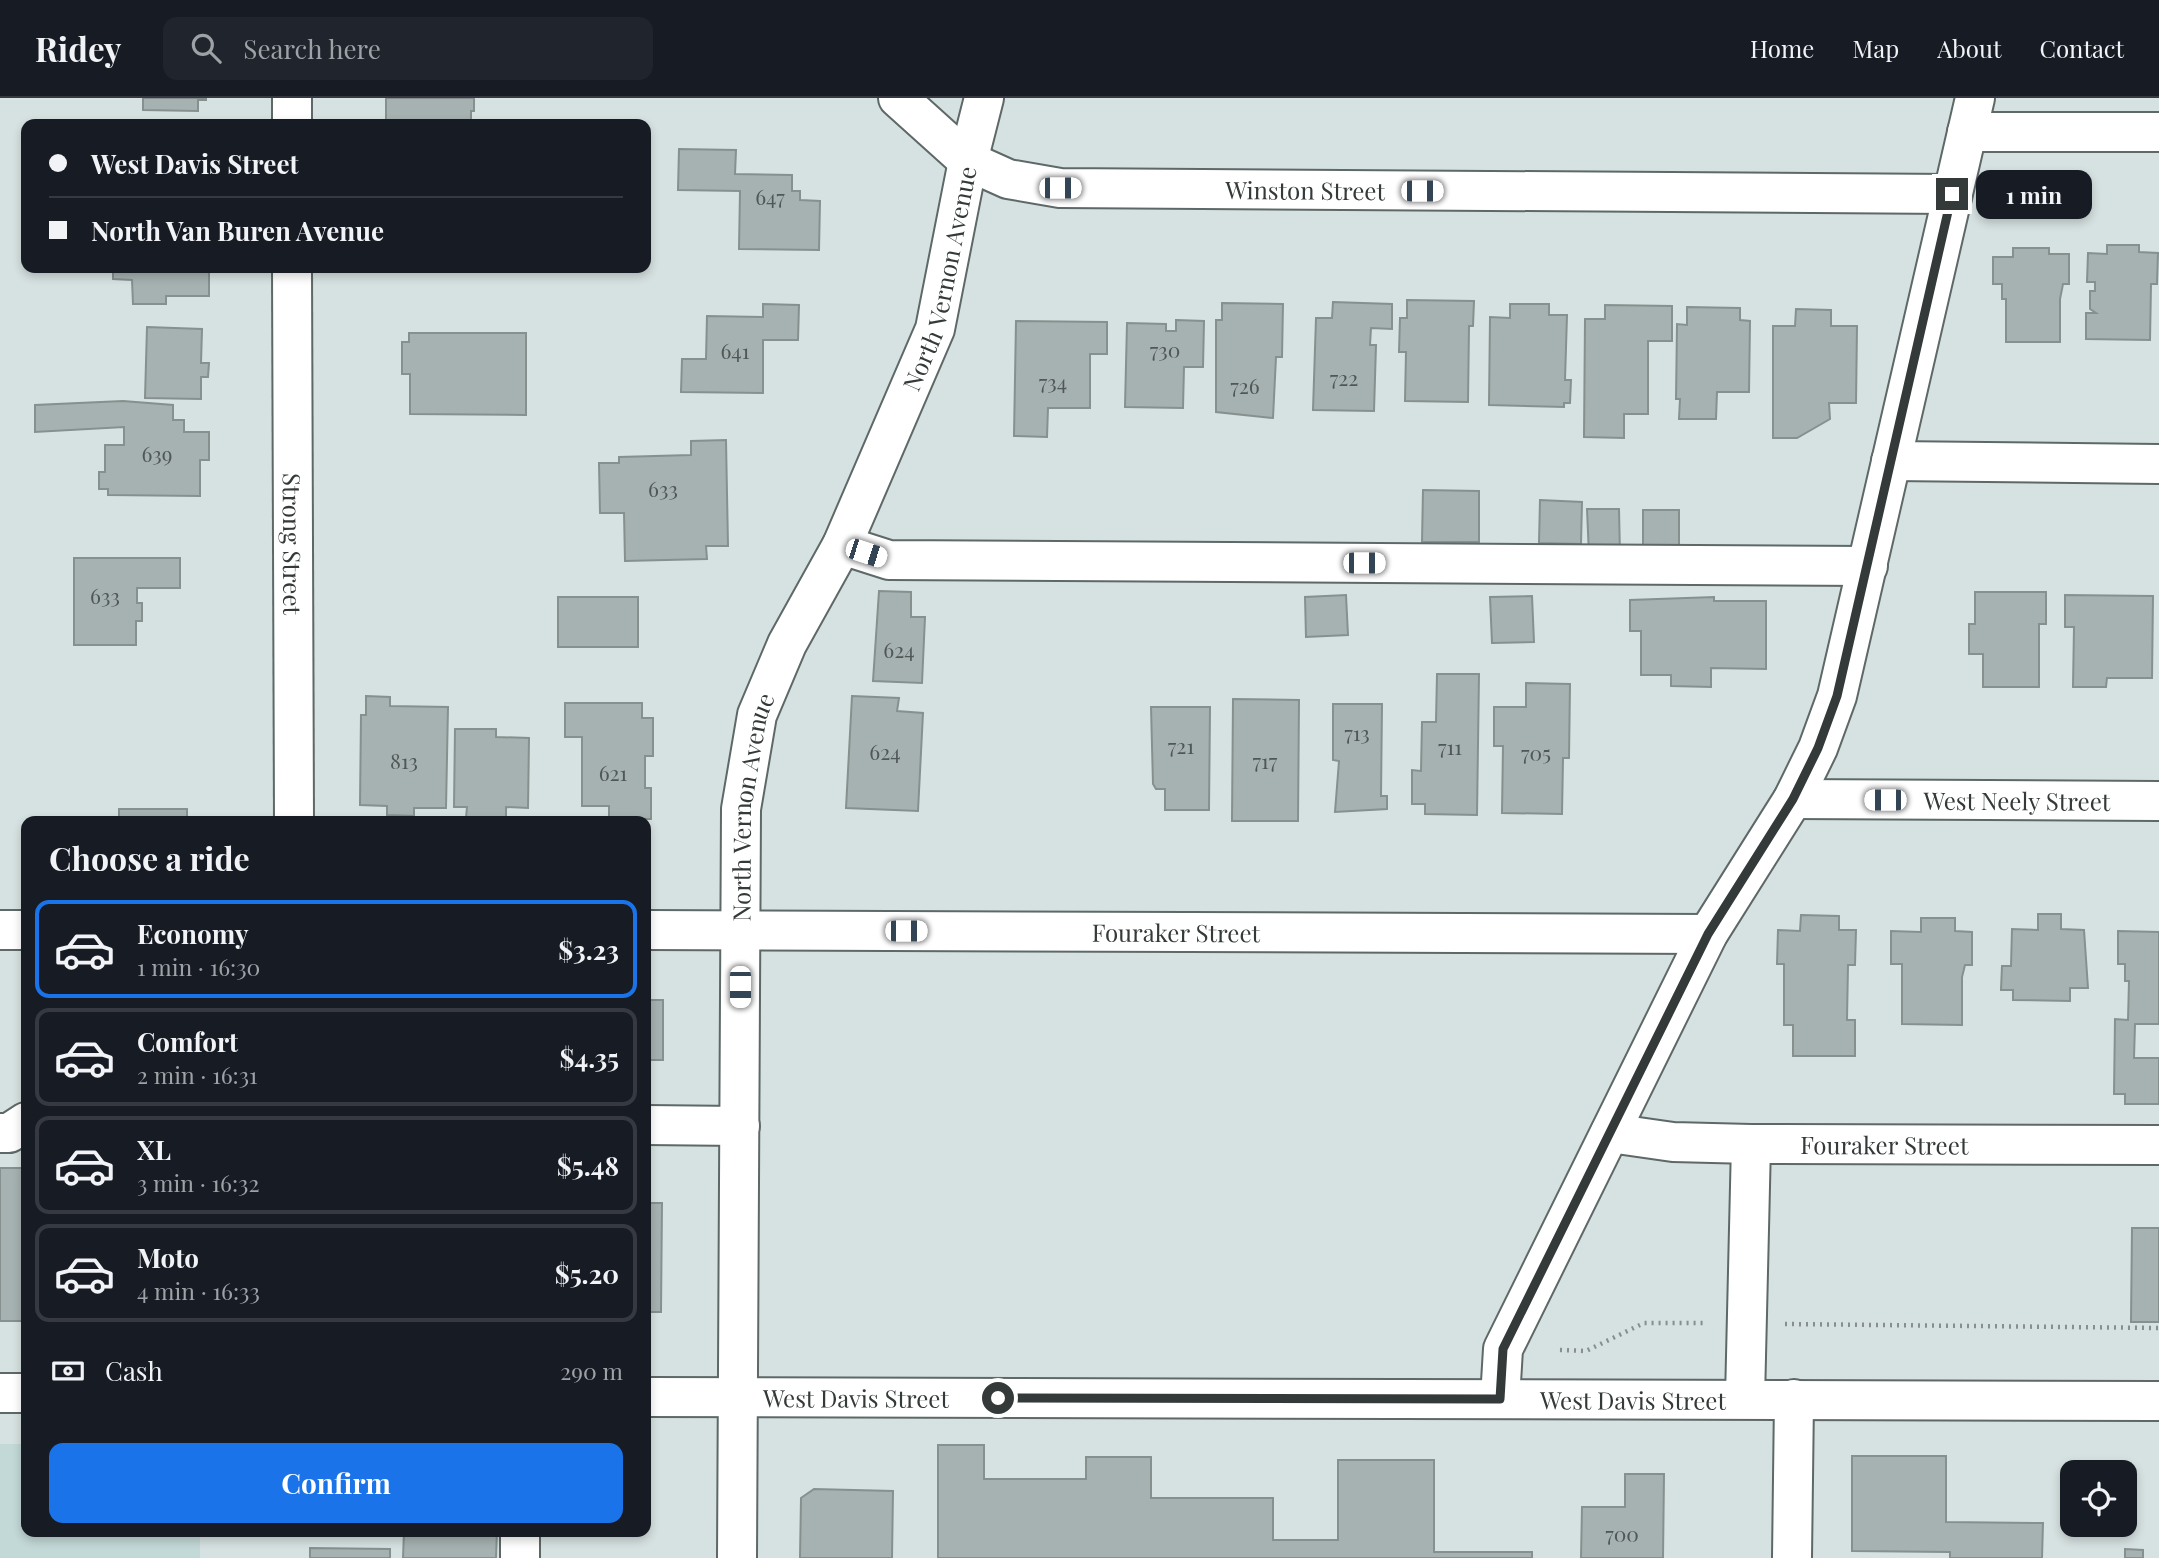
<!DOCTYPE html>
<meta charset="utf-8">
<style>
:root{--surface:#171b24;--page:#20242c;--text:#f1f3f6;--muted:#9ea1a6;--line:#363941;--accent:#1a73e8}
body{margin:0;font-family:"Playfair Display",serif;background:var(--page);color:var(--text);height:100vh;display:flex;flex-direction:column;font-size:26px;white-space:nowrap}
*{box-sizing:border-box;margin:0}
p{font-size:23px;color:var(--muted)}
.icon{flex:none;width:38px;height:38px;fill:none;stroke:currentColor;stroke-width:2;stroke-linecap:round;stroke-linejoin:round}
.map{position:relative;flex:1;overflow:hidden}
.side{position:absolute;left:21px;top:718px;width:630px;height:721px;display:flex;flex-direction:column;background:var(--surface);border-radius:14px;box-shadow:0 4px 10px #0003}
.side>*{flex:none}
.banner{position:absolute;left:21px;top:21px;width:630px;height:154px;border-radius:14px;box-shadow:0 4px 10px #0003;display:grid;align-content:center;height:154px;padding:0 28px;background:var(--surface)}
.buttons{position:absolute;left:2060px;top:1362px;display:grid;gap:14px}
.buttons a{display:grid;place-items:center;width:77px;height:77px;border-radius:14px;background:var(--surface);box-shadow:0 4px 10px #0003;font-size:35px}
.end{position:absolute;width:32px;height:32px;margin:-16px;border:9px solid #343939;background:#fff;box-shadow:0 0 0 4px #fff}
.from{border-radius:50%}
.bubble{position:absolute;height:49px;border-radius:14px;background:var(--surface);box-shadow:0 4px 10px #0003;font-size:23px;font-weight:700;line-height:49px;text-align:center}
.car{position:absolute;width:21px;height:42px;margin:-21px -10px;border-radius:9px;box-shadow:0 0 5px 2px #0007;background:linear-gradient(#fff 24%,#345 0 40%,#fff 0 76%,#345 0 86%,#fff 0)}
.banner b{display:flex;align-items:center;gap:24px;height:66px;font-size:26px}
.banner b+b{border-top:2px solid var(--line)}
.banner i{width:18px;height:18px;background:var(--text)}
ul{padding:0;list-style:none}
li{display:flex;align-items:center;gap:21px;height:98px;margin:0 14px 10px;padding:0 14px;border:4px solid var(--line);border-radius:14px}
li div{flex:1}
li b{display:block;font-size:26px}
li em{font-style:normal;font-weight:700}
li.on{border-color:var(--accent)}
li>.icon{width:63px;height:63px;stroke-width:1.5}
h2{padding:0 28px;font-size:32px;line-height:84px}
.pay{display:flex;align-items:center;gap:18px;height:77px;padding:0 28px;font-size:26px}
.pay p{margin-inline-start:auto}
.cta{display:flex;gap:14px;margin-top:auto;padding:14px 28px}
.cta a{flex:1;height:80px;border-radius:14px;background:var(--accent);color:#fff;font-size:28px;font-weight:700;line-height:80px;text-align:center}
header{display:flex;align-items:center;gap:42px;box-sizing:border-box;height:98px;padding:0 35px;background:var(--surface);border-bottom:2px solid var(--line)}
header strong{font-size:33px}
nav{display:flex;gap:38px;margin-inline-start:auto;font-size:24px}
.search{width:490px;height:63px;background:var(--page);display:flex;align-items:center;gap:18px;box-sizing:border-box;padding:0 24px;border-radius:14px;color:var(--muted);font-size:26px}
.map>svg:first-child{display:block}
.built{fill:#c3d9d7}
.building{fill:#a6b2b1;stroke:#85908f;stroke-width:2}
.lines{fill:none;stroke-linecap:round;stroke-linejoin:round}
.minor-casing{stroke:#5d6867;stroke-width:42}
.major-casing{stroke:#5d6867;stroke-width:42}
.path{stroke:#868e8e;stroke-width:4.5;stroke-dasharray:2 5;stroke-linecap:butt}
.minor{stroke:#fff;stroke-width:38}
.major{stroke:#fff;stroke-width:38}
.route{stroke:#343939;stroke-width:9}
.labels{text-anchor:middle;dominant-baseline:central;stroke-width:7;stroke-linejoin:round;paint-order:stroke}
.number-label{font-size:21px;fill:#505757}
.street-label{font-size:24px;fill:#343939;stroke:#e3efee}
</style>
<header>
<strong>Ridey</strong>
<div class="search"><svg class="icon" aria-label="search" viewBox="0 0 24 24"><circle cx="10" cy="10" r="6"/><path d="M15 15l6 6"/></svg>Search here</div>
<nav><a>Home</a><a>Map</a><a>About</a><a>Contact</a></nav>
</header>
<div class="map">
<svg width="2159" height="1460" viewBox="0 0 2159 1460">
<rect width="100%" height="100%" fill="#d6e2e1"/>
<polygon class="built" points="0,1346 26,1346 26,1433 200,1433 200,1460 0,1460"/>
<g class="building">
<polygon points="143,0 206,0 206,2 198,2 198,13 143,12"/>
<polygon points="386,0 474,0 474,13 471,13 471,26 395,26 395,23 386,23"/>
<polygon points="679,51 736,52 735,76 792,77 792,93 800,93 800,102 820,103 819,152 739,151 740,93 678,92"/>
<polygon points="2107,147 2139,147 2139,154 2158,155 2157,186 2151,186 2150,242 2086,241 2086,215 2096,215 2090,211 2090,193 2095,193 2095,184 2087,184 2088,155 2107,156"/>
<polygon points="2013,150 2049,150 2049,156 2069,156 2069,186 2063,186 2060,201 2060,244 2006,244 2006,201 2002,201 2002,186 1993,186 1993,159 2013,159"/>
<polygon points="113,170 201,170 201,173 209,173 209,198 166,198 166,206 133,206 132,182 113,181"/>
<polygon points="1407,202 1474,203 1473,228 1469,228 1468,304 1405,303 1406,254 1399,254 1400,220 1407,220"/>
<polygon points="1333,204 1392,206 1392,231 1371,230 1370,247 1376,247 1374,313 1313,312 1316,220 1332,220"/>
<polygon points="1222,205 1283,206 1282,259 1276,259 1273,320 1216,314 1216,222 1222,222"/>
<polygon points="763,206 799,207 798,242 763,242 763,295 681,294 682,261 706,261 707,218 763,219"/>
<polygon points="1510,206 1549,206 1549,217 1567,217 1565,282 1571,282 1570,305 1564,305 1564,309 1489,307 1490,219 1510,220"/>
<polygon points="1605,207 1672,208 1672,243 1648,243 1648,316 1624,316 1624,340 1584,339 1585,221 1605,221"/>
<polygon points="1687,209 1740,210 1740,222 1750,223 1749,294 1717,294 1716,321 1679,321 1680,301 1676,301 1677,226 1687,227"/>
<polygon points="1796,211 1831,212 1831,228 1857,228 1856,305 1829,305 1830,321 1797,340 1773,340 1773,228 1795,228"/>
<polygon points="1176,222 1204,223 1203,269 1184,269 1183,310 1125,309 1127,225 1166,226 1166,233 1176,233"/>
<polygon points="1016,223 1107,224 1107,256 1090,256 1090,310 1048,310 1047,339 1014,338"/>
<polygon points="147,229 202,231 201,265 209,265 208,279 201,279 201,301 145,300"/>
<polygon points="409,235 526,235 526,317 410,316 410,276 402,276 402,244 409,244"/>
<polygon points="123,303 173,307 173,322 184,322 184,334 209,334 209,362 200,362 200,398 108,397 108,391 99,391 99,374 105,374 105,347 124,347 124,329 35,334 35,307"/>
<polygon points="726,342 728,448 706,448 707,461 625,463 624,415 600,415 599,365 619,365 619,359 691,357 691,343"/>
<polygon points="1423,392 1479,393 1479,444 1422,444"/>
<polygon points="1540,402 1582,404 1581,446 1539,445"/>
<polygon points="1587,411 1619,411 1620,457 1589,457"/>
<rect x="1643" y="412" width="36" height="42"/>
<polygon points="74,460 180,460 180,490 137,490 137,505 142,505 142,523 136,523 136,547 74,547"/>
<polygon points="879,493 911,494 911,519 925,519 922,585 873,583"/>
<polygon points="1975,494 2046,494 2046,526 2039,526 2039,589 1983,589 1983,556 1969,556 1969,526 1975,526"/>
<polygon points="1346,497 1348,537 1306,539 1305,499"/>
<polygon points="2065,497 2153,498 2152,580 2107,580 2106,589 2073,589 2074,529 2065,529"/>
<polygon points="1532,498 1534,544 1492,545 1490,499"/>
<rect x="558" y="499" width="80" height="50"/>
<polygon points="1714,499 1714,503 1766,503 1766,571 1711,570 1711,589 1671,588 1671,577 1641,577 1641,533 1630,533 1630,502"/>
<polygon points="1437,576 1479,576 1477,717 1425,716 1425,706 1412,706 1412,672 1421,673 1422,624 1436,624"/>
<polygon points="1526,585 1570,586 1569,660 1563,660 1562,716 1502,715 1503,648 1494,648 1494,609 1526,609"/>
<polygon points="366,598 390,599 390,608 448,609 446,710 414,710 414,718 387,717 387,708 360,707 361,617 366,617"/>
<polygon points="852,598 899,600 897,613 923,615 918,713 846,710"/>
<polygon points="1233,601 1299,602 1298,723 1232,723"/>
<polygon points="565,605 642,605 642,620 653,620 653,658 645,658 645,690 651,690 651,721 609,721 609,708 582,708 582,639 565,639"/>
<polygon points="1333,606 1382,606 1381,698 1387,698 1387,711 1335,714 1339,663 1333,662"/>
<polygon points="1151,609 1210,609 1209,712 1165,712 1165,691 1156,691 1153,686"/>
<polygon points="455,631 496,631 496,639 529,640 528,710 506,709 506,721 466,720 467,709 454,709"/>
<rect x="119" y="711" width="68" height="12"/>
<polygon points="2038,816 2061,816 2061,831 2084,832 2088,890 2070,890 2070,903 2013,902 2013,892 2001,892 2002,868 2011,868 2012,831 2038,832"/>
<polygon points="1801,817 1839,818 1839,832 1856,832 1855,867 1848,867 1847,922 1855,922 1855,958 1793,958 1793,927 1784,927 1784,866 1777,866 1778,832 1800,833"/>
<polygon points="1921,820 1955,820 1955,833 1972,834 1972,867 1965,867 1962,879 1962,927 1902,926 1902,866 1891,866 1891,833 1921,834"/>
<polygon points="2118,833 2159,834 2159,926 2135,926 2134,960 2159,960 2159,1006 2125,1006 2125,996 2114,996 2115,921 2128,922 2129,883 2125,883 2125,866 2118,866"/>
<polygon points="646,890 650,890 650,902 663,902 663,962 646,962"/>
<rect x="0" y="1070" width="26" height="153"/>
<polygon points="646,1105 662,1105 661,1214 646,1214"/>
<polygon points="2132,1130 2159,1130 2159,1224 2131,1224"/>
<polygon points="23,1347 26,1347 26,1428 22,1428"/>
<polygon points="938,1347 984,1347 984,1381 1086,1381 1086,1359 1151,1359 1151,1400 1273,1400 1273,1442 1338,1442 1338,1362 1434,1362 1434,1454 1532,1454 1532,1460 938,1460"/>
<polygon points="1852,1358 1946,1358 1946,1424 2043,1425 2042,1460 1950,1460 1950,1454 1852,1453"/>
<polygon points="1625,1376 1664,1376 1663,1460 1581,1460 1582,1409 1625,1409"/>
<polygon points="814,1391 893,1393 892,1460 800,1460 801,1400"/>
<polygon points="404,1433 497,1433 496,1460 403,1460"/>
<polygon points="310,1450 390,1451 390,1460 310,1460"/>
<polygon points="2125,1451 2143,1452 2143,1460 2125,1460"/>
</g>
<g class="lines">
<defs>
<g id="minor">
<polyline points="292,0 292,26"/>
<path id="s1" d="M898,0l70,63 40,18 52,9 892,6"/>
<polyline points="1967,34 2159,34"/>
<path id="s2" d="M292,170l2,553"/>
<polyline points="1891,363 2159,366"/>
<polyline points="842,447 889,462 1868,468"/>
<path id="s3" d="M1793,701l366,2"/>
<polyline points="0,832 26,832"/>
<path id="s4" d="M646,832l1062,4"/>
<polyline points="646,1027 740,1028"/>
<polyline points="0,1035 9,1035 26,1024"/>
<path id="s5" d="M1610,1035l63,9 78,2 408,1"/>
<polyline points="1500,1301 1503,1251 1708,836 1793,701 1818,650 1837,598 1975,0"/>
<polyline points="1745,1301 1751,1046"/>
<polyline points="520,1433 520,1460"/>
<path id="s6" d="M737,1460l4,-749 16,-94 30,-71 55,-99 93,-216 33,-168 16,-63"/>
<polyline points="1792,1460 1794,1301"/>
</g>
<g id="major">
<polyline points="0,1295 26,1295"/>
<path id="s7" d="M646,1299l1513,4"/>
</g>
</defs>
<use href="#minor" class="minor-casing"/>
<use href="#major" class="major-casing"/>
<g class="path">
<polyline points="1785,1226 2159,1230"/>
<polyline points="1560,1252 1586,1253 1644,1225 1707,1225"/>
</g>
<use href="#minor" class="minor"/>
<use href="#major" class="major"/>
</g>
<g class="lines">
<polyline class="route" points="998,1300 1500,1301 1503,1251 1708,836 1793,701 1818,650 1837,598 1952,96"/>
</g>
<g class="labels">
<g class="number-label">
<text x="770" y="98">647</text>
<text x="1165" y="251">730</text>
<text x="735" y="252">641</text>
<text x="1344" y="279">722</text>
<text x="1053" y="283">734</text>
<text x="1245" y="287">726</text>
<text x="157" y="355">639</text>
<text x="663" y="390">633</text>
<text x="105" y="497">633</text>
<text x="899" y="551">624</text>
<text x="1357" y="634">713</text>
<text x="1181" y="647">721</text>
<text x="1450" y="648">711</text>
<text x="885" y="653">624</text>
<text x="1536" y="654">705</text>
<text x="404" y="662">813</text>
<text x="1265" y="662">717</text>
<text x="613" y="674">621</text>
<text x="1622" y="1435">700</text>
</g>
<g class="street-label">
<text stroke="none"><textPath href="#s1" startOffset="436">Winston Street</textPath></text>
<text stroke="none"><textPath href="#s6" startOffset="1320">North Vernon Avenue</textPath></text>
<text stroke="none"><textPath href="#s2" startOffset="276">Strong Street</textPath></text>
<text stroke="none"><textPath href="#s3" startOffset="224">West Neely Street</textPath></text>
<text stroke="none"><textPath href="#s6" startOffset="752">North Vernon Avenue</textPath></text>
<text stroke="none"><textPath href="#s4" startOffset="530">Fouraker Street</textPath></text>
<text stroke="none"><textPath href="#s5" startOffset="275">Fouraker Street</textPath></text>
<text stroke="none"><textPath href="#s7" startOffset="210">West Davis Street</textPath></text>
<text stroke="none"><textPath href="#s7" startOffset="987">West Davis Street</textPath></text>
</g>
</g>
</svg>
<div class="buttons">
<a><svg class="icon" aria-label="locate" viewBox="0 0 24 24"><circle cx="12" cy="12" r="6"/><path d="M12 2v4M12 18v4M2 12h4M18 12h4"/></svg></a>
</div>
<i class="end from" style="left:998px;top:1300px"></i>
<i class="end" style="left:1952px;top:96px"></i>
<div class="bubble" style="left:1976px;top:72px;width:116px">1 min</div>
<i class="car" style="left:1060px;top:90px;rotate:90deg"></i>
<i class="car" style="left:1422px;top:93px;rotate:90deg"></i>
<i class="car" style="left:866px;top:455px;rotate:108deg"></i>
<i class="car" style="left:1364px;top:465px;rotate:90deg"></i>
<i class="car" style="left:1885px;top:702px;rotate:270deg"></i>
<i class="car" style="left:906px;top:833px;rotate:90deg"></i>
<i class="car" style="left:740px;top:889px;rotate:180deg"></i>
<div class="banner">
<b><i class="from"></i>West Davis Street</b>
<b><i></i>North Van Buren Avenue</b>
</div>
<section class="side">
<h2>Choose a ride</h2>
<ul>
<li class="on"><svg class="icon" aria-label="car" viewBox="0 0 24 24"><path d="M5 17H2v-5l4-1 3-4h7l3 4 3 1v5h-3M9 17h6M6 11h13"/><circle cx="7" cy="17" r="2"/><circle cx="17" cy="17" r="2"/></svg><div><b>Economy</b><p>1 min · 16:30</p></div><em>$3.23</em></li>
<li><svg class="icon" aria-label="car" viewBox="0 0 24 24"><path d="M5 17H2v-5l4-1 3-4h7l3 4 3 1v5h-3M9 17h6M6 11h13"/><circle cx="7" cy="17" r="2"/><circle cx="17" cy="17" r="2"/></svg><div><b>Comfort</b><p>2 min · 16:31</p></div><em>$4.35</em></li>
<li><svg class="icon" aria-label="car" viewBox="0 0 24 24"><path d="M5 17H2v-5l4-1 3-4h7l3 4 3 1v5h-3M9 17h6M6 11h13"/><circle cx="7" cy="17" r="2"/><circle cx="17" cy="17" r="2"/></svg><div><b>XL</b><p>3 min · 16:32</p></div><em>$5.48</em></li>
<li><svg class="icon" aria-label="car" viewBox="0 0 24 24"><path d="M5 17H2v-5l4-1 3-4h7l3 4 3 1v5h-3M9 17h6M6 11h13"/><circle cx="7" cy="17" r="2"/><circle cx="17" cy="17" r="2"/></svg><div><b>Moto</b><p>4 min · 16:33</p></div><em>$5.20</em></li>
</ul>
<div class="pay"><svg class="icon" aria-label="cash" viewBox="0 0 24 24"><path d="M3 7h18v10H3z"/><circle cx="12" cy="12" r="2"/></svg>Cash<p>290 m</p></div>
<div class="cta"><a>Confirm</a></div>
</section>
</div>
